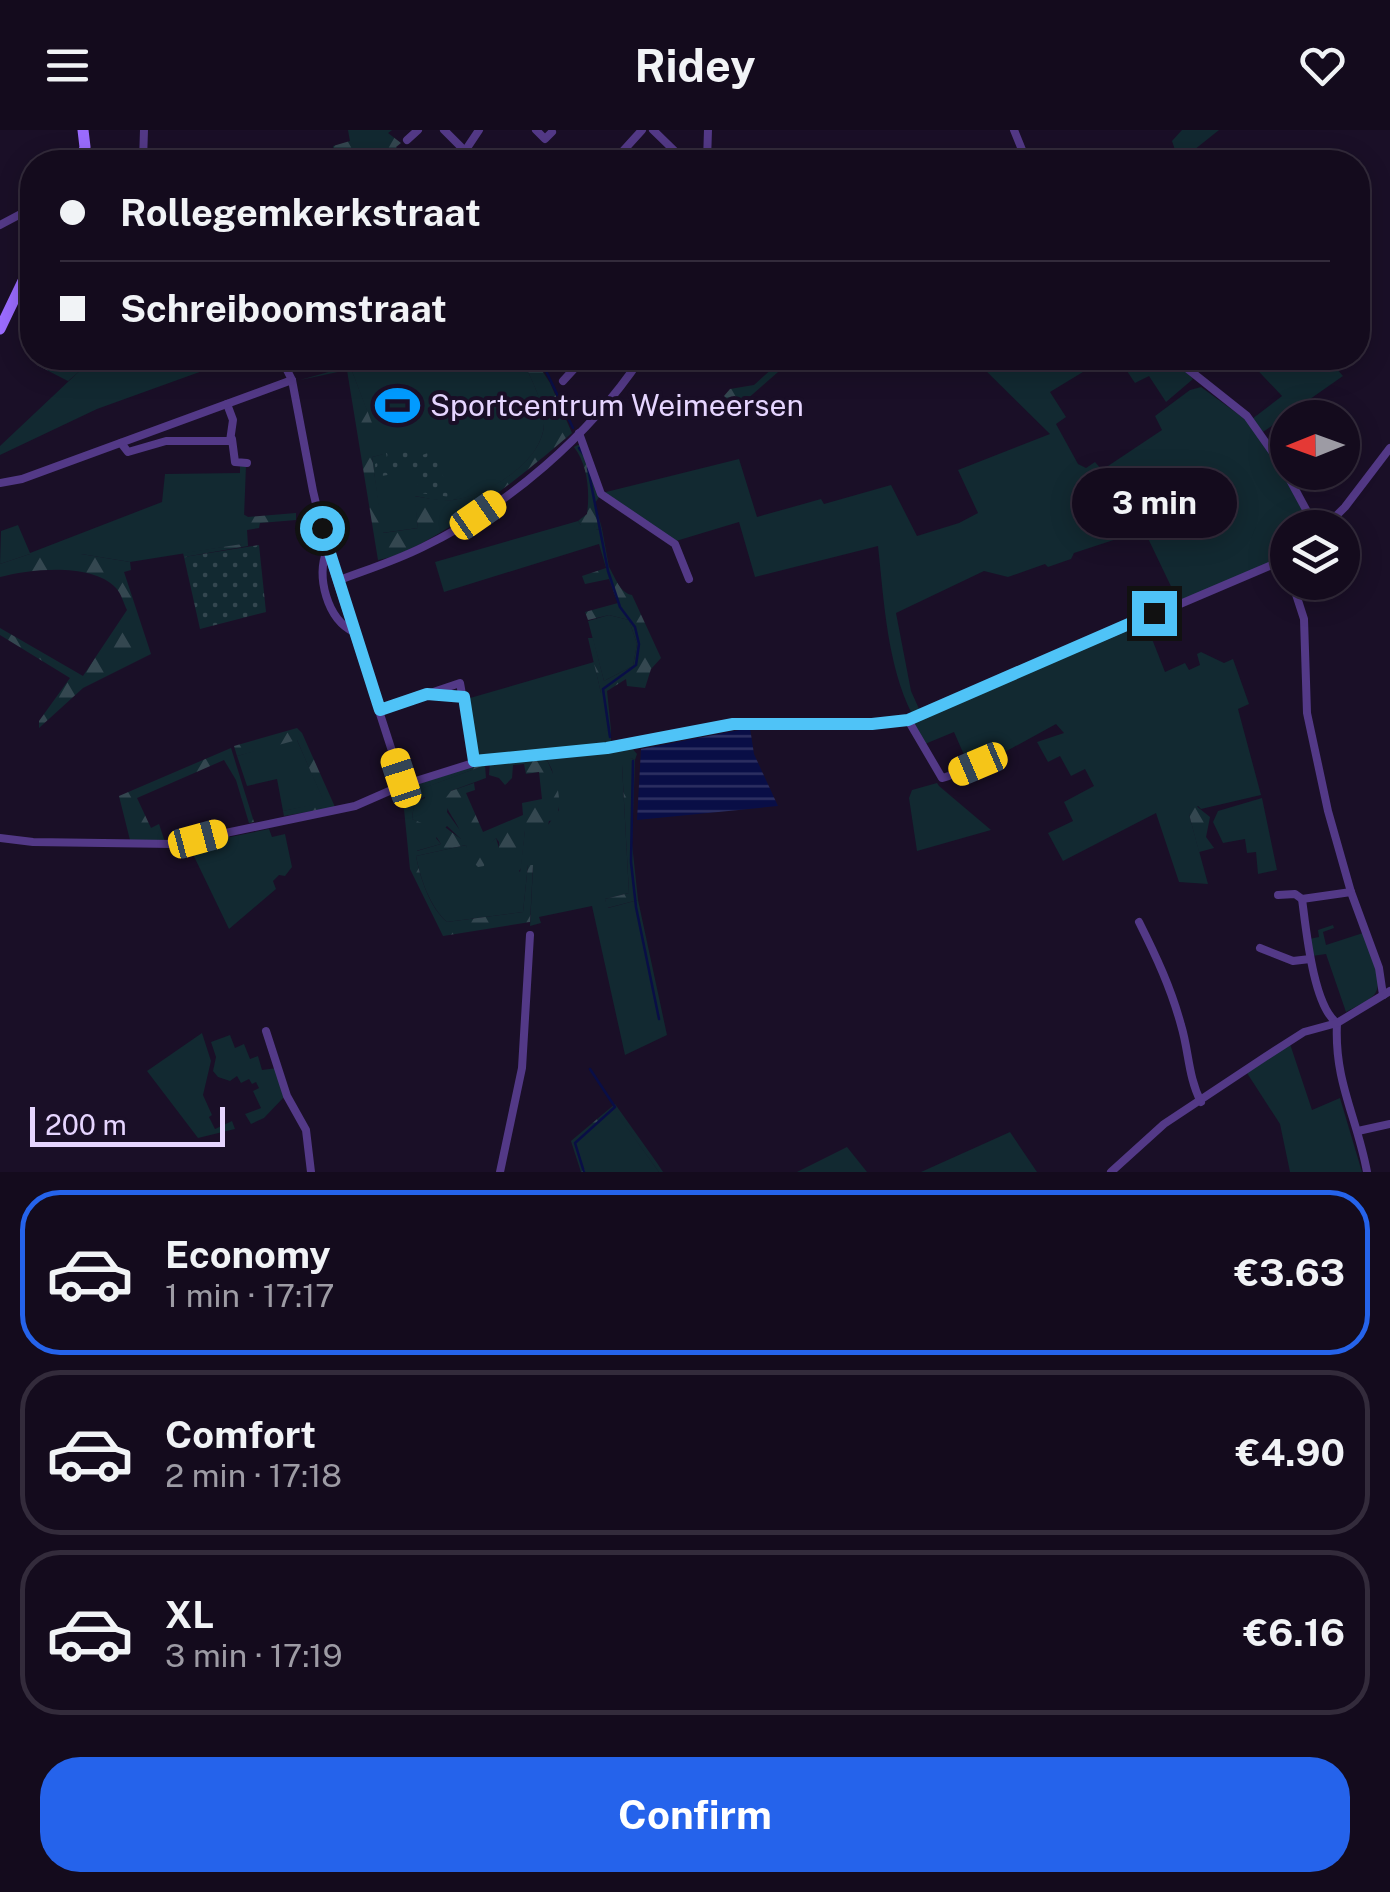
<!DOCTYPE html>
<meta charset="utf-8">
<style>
:root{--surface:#140b1d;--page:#21192a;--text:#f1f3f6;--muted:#9d9ba4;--line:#332b3b;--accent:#2563eb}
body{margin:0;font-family:"Public Sans",sans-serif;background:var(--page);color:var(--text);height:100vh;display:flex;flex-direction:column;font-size:38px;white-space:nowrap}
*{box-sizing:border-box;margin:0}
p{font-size:32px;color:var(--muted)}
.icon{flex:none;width:55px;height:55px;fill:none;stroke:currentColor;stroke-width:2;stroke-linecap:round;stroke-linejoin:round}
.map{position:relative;height:1042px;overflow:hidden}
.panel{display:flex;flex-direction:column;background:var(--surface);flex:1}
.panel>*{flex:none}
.banner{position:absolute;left:20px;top:20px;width:1350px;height:220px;border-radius:40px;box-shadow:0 5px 25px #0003,0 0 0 2px var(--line);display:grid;align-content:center;height:220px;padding:0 40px;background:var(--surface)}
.needle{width:65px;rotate:269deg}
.fabs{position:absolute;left:1270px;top:270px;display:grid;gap:20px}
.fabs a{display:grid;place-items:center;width:90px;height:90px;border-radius:50%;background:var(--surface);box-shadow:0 5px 25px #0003,0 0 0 2px var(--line);font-size:50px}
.scale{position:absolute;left:30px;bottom:25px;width:195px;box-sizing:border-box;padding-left:10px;border:5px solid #e6d5ff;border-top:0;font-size:28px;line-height:35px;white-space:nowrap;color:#e6d5ff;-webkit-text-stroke:8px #1a0f27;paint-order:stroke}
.end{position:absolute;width:45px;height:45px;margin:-22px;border:12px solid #4fc3f7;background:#111;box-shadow:0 0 0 5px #111}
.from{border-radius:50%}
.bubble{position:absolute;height:70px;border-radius:35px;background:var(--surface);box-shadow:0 5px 25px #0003,0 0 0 2px var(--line);font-size:32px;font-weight:700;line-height:70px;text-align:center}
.car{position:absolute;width:30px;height:60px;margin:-30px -15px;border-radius:12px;box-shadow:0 0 8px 2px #0007;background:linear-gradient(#f5c518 24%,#345 0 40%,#f5c518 0 76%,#345 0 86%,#f5c518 0)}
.banner b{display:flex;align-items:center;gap:35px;height:95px;font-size:38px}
.banner b+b{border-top:2px solid var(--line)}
.banner i{width:25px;height:25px;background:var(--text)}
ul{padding:18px 0 0;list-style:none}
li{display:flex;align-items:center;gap:30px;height:165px;margin:0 20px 15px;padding:0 20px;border:5px solid var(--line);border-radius:40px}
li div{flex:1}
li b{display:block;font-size:38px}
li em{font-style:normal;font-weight:700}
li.selected{border-color:var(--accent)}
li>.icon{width:90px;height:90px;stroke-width:1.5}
.button{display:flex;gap:20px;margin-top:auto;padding:20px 40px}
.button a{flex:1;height:115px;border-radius:40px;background:var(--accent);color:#fff;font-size:40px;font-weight:700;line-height:115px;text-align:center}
header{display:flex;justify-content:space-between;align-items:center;height:130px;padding:0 40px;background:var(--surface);font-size:45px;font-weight:700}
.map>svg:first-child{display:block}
.grass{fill:#122931}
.forest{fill:url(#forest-firs)}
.park{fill:url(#park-dots)}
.water{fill:url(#water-rules)}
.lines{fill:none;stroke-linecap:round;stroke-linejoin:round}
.stream{stroke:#090e46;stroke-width:2.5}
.street{stroke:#533987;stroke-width:8}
.secondary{stroke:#9b6cff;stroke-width:11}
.route{stroke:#4fc3f7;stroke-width:12}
.labels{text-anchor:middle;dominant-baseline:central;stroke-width:8;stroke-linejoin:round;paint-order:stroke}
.poi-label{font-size:30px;fill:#e6d5ff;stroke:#1a0f27;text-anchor:start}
</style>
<header><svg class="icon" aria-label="menu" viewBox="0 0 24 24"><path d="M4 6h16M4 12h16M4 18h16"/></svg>Ridey<svg class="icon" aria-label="heart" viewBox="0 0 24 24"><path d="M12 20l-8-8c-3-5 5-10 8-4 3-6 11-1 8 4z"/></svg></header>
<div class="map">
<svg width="1390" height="1042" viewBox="0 0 1390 1042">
<defs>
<pattern id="forest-firs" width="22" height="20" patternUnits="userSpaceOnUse" patternTransform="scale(2.5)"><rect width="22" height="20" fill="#122931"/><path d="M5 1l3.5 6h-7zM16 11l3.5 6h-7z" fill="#344750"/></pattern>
<pattern id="park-dots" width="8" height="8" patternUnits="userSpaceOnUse" patternTransform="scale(2.5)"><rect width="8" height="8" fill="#122931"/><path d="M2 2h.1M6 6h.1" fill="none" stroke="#344750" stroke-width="1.8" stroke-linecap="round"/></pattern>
<pattern id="water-rules" width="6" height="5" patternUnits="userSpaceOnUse" patternTransform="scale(2.5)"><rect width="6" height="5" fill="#090e46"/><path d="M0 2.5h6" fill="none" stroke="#2d3062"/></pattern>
</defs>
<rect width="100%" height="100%" fill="#1a0f27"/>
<g class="grass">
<polygon points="1182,0 1219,0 1184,28 1175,20 1172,11"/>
<polygon points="78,228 216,228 219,235 97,279 0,325 0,316 88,233"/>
<path d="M347,228h175c8,20 23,44 22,66 -1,38 -57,72 -91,76 -12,2 -26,-2 -38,-4l3,32 -36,5 -10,-76 11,-3z"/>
<path d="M973,228h133l-56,34 16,25 -10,7 22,40 8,4 9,-6 7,8 60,-40 -7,-14 35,-26 11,-3 48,35 30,43 32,62 -23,1 -1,26 -9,6 -100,41 -34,-71 -70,23 -3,6 -23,8 -3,-3 -37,13 -24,-6 -88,42 15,78 9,20 -8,3c-25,-50 -28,-113 -34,-168l-123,31 -16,-55 -63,19 -74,-48 137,-34 18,58 64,-18 3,5 67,-19 26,51 42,-13 19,-10 -20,-43 92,-36z"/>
<path d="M1144,228c22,0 34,3 49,21l-27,23 -17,-26 -14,7 -8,-12z"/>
<polygon points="1246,228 1327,228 1343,246 1263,302 1252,289 1282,266"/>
<polygon points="240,336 246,336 243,414 130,432 81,424 30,424 0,434 1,401 18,395 30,423 162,372 165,344 240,343"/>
<polygon points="578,391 581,395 594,395 596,400 602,399 609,437 606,438 599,414 444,462 435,432"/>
<polygon points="609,485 629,490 637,514 633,536 604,551 588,491"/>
<polygon points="1145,491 1165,542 1185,533 1189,540 1200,535 1197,524 1201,522 1224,533 1233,529 1249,574 1238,579 1261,665 1201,679 1198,676 1189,684 1208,754 1179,752 1156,683 1063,731 1048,703 1073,691 1064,672 1094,656 1085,639 1071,646 1060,626 1048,632 1037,612 1064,603 1056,594 992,629 968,634 954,602 925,614 913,592"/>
<polygon points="594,532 601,563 601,601 611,600 611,614 477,626 468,572 470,568"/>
<polygon points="293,609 297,610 325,673 283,681 277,649 247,656 237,626"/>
<path d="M632,618l5,6 -2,6 -4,-2 -9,7 7,128 -24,6 3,9 30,-8 29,135 -42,20 -33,-149 -53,11 2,6 -11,3 3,-60 -5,-1 -5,47 -76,10c-17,-15 -27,-44 -31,-66l50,-11 3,7 19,-7 8,-7 4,13 20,21 5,-43 19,1 15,-20 -7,-40 -6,-12z"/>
<polygon points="485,635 486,648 451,661 447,682 462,703 462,710 447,696 436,708 441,714 416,721 416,691 412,689 414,673 425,668 423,658"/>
<polygon points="937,653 939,656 991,700 917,721 909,668 912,660"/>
<polygon points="1262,668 1277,740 1258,744 1256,722 1247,723 1245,709 1223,713 1213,692 1218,681"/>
<polygon points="269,699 272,707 285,704 292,737 285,746 279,745 273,751 276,759 229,799 189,716 228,704 230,707"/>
<path d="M1333,795l1,3 -11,4 3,13 37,-12c6,13 23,49 11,62 -7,7 -19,12 -28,17l-20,-58 -14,2 -3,-17 10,-2 -1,-7z"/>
<polygon points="202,903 211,931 203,965 212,985 209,987 215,999 232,991 235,999 198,1008 147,941"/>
<polygon points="230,905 235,918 244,914 250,929 258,926 262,940 277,938 284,967 264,988 251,994 245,984 261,978 253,961 259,958 256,952 252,954 249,949 241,953 237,946 230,951 218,947 213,941 216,927 211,912"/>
<polygon points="1290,914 1312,980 1340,968 1362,1042 1290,1042 1280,994 1247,943"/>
<polygon points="614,979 659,1042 585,1042 576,1015"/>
<polygon points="1010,1002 1037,1042 921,1042"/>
<polygon points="847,1017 867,1042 797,1042"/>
</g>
<g class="forest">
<polygon points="348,0 392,0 388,3 401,13 396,17 400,22 386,32 334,32 333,16 350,11"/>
<polygon points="51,228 78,228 89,233 68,251 37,235 39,231 47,236"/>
<path d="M522,228h12l16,25 22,50c-41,35 -142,119 -194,127l-31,-190 -47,10 50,-14 34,88 -12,3 11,76 35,-5 -4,-32c13,2 26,5 39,4 33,-4 90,-38 91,-76 1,-21 -14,-46 -22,-66z"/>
<polygon points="784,228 794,228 737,278 724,266 730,259 754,255"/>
<path d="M578,315h3l18,52 -4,6 7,26 -7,1 -1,-5h-13l-3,-4 9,-7c3,-22 1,-49 -13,-67z"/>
<polygon points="296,383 296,390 260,393 259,398 247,400 248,416 184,427 183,423 242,414 239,394 243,384 248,387"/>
<path d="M30,424h51l49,8 1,8 -7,2 27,82 -68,34 -44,40v-7l31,-43 -70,-43v-7l83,48 44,-66c-3,-6 -6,-17 -11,-22 -24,-26 -86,-19 -116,-11v-13z"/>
<path d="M609,437c6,10 11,26 23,28l29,63 -10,11 -6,19 -18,-2 -1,-7 -19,12 4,39 -10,2 -2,-19 -8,-13 10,-7 -13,-55h5l11,43 29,-15 4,-22 -8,-24 -20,-5 -21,5 -3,-8 33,-9 -9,-24 -24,5 -3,-8z"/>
<polygon points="297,598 302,603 335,677 284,686 283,681 324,672 297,610 237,626 234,616"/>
<polygon points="231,618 254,692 249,693 236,650 224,630 137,668 151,698 159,694 165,712 130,710 119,666"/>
<path d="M546,628c9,19 19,42 9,62l-6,1 -2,9h-22l-4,38 -6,9 -9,1 -7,-16v-20l-3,-4 -8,8 -4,20 -6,1 -8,-8 -4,-14 -50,11c4,22 14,52 31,66l76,-10 5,-47h5l-3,57 -87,14 -33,-67 -8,-80 82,-26 1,2 -61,23 2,8 -12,7 -2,16 12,5 -8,16 1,11 24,-7 -9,-14 6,-8 23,17c1,-14 -15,-25 -16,-40l6,-8 23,-8 1,7 -9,3 17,39 40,-17 -1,-12 20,-4 -3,-27 -13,2 -2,-10 -11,1 -1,13 -7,7 -6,-7 -10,-3 1,-13z"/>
<polygon points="631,628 635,630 632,714 638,770 607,778 605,769 629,763 622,634 626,629"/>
<polygon points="1195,675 1210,687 1206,707 1214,718 1199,722 1189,684 1191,677"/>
<polygon points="615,974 657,1033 663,1042 659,1042 614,980 577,1015 585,1042 581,1042 571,1011"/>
</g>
<g class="park">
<polygon points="411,313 417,327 433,321 451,367 419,363 416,340 376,347 375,334 387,328 386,323"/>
<polygon points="259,415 266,482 200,499 184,427"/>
</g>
<polygon class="water" points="750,598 754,624 778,676 637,690 641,619"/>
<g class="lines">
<g class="stream">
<polyline points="411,22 418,32"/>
<polyline points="540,228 573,298"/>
<polyline points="579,318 584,325"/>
<polyline points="588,338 608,441 620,477 635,497 639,514 636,535 603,559 610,607"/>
<polyline points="633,631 631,732 636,777 659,889"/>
<polyline points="584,1042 575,1013 615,977 590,939"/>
</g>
<g class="street">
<polyline points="444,0 476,32"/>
<polyline points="536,0 545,9 552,2"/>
<polyline points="653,0 686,32"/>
<polyline points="1014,0 1027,32"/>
<polyline points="407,10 418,0"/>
<polyline points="465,21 479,0"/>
<polyline points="112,32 143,22"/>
<polyline points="143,32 144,0"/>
<polyline points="580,32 581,31"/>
<polyline points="613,32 642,0"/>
<polyline points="707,32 708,0"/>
<polyline points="0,95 32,78"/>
<polyline points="281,228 292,250 313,361 327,420 403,655"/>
<polyline points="1174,228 1247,286 1283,337 1316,398"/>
<polyline points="563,251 584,228"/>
<polyline points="579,303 601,364 675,414 689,449"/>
<polyline points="232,309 235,332 247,333"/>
<polyline points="121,313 128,322 166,311 230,311 233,290 227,274"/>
<polyline points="0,353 22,349 292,250"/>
<polyline points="1324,398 1345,377 1390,318"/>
<path d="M327,420c-11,27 0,69 27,82"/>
<path d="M337,451c29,-11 58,-20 86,-34 85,-41 166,-111 218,-189"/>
<polyline points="1292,452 1304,489 1307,583 1328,681 1351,762 1379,838 1383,865"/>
<polyline points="432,564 464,567"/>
<polyline points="380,580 460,553 474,631"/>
<path d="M908,590l34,58c17,-3 34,-21 51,-10"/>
<polyline points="0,708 33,712 173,714 355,676 403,655 486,629 607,618 733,594 872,594 908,590 1288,428"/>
<polyline points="1278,765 1295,764 1302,769"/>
<path d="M1139,792c17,34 32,66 42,103 8,26 7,52 20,77"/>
<polyline points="1260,818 1293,831 1310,829"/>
<path d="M1337,893c-24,-17 -31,-95 -35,-124l49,-7"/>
<path d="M1337,893c-3,59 20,94 30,149"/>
<polyline points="266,901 287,966 306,1000 311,1042"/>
<polyline points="1358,1001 1390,994"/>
<polyline points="500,1042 522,938 530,805"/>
<polyline points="1111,1042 1164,994 1265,927 1304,902 1337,893 1390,861"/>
</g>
<g class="secondary">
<polyline points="81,32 85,17 83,0"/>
<polyline points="0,199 32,132"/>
</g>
</g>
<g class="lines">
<polyline class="route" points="322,398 380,580 427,564 464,567 474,631 607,618 733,594 872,594 908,590 1154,483"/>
</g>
<defs>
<symbol id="stadium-bare" viewBox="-9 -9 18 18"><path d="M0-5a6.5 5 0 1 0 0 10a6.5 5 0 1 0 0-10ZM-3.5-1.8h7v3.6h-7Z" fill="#019bff" stroke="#1a0f27" stroke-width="2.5" paint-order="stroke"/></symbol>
</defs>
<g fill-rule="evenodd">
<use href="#stadium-bare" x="366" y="244" width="63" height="63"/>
</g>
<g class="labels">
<g class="poi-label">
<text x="430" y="275">Sportcentrum Weimeersen</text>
</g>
</g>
</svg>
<div class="fabs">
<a><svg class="needle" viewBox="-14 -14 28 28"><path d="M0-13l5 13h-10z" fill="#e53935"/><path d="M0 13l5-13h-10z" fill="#9d9ba4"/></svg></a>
<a><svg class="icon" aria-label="layers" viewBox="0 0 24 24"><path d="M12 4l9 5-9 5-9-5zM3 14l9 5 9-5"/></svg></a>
</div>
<div class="scale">200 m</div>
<i class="end from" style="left:322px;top:398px"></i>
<i class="end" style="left:1154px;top:483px"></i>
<div class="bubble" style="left:1072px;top:338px;width:165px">3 min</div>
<i class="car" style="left:478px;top:385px;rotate:55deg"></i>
<i class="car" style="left:978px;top:634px;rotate:247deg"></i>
<i class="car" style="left:401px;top:648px;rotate:342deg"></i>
<i class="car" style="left:198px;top:709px;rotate:75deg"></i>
<div class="banner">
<b><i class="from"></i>Rollegemkerkstraat</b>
<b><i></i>Schreiboomstraat</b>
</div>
</div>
<section class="panel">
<ul>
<li class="selected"><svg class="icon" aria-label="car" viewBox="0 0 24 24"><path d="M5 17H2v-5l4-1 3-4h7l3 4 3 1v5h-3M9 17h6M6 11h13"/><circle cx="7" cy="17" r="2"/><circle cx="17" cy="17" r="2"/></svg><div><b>Economy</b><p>1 min · 17:17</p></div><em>€3.63</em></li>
<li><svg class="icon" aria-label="car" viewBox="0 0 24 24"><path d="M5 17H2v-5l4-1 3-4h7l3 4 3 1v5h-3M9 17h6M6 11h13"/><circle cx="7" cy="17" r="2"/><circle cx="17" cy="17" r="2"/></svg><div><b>Comfort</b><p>2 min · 17:18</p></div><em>€4.90</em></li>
<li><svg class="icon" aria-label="car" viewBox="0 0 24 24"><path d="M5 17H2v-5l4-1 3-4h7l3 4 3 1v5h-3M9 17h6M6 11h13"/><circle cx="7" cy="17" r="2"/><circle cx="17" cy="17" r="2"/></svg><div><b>XL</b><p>3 min · 17:19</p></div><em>€6.16</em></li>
</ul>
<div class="button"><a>Confirm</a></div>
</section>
